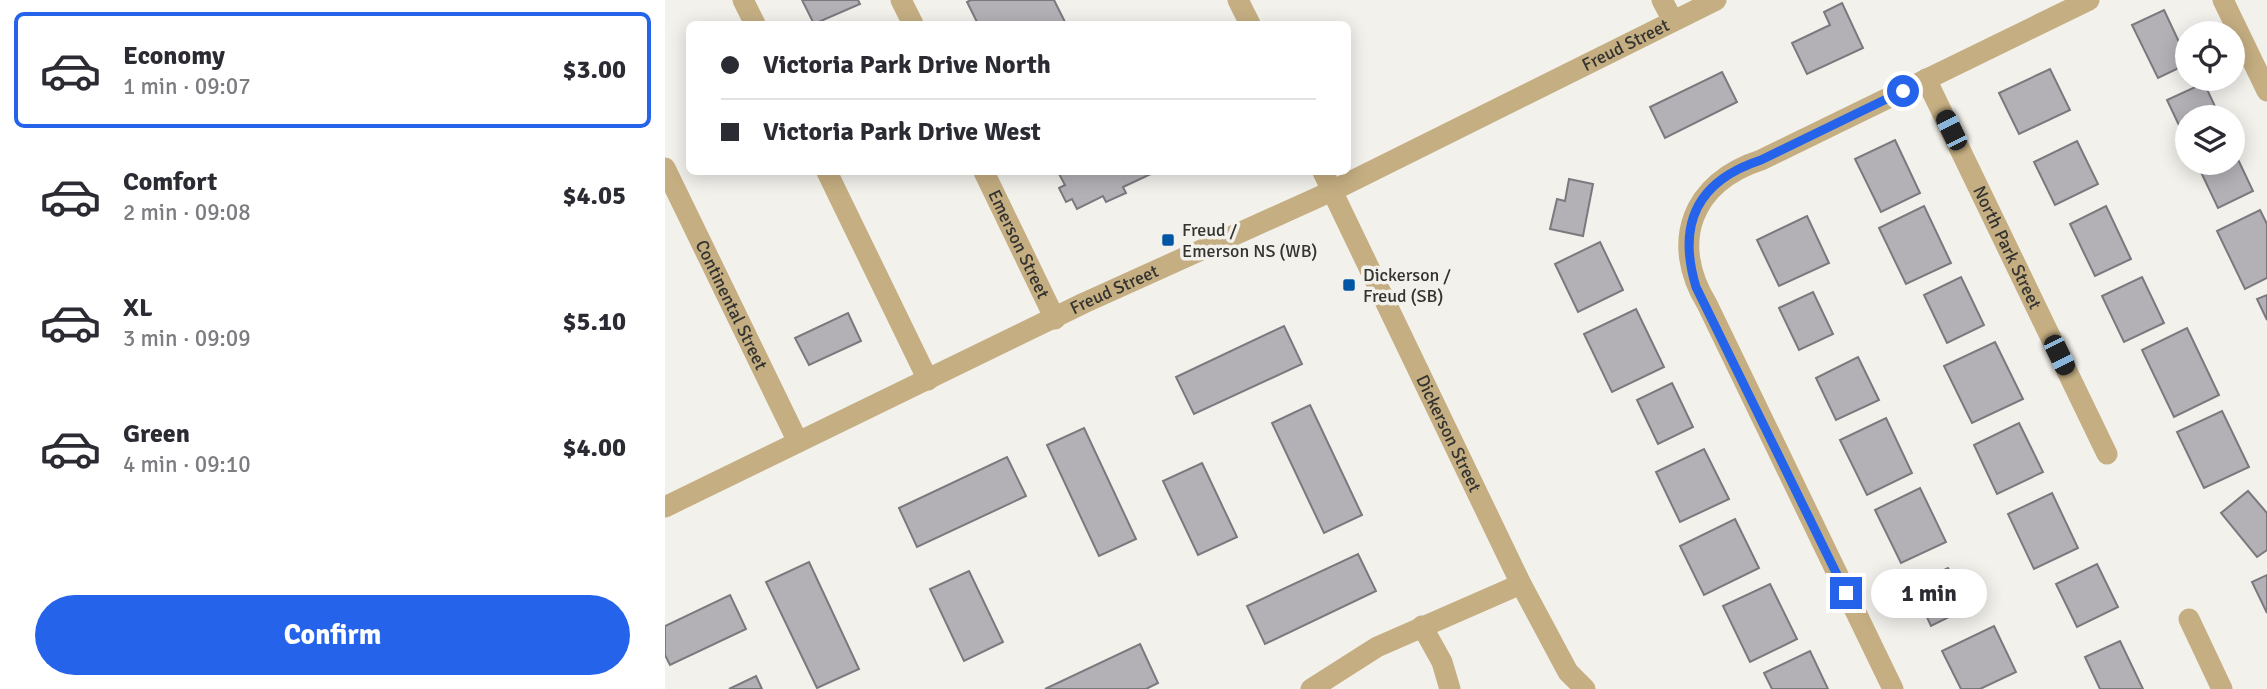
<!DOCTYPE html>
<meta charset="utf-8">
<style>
:root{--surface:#fff;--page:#f2f2f3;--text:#2b2b33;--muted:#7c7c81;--line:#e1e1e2;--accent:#2563eb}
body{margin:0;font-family:Signika,sans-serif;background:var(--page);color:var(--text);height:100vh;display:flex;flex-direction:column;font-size:26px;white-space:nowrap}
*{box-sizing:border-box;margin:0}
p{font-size:23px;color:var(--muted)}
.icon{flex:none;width:38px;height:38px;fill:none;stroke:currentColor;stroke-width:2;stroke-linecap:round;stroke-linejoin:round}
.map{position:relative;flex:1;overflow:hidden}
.drawer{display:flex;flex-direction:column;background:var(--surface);width:665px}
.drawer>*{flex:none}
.guide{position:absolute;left:21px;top:21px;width:665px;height:154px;border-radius:10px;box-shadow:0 4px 18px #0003;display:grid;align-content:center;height:154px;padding:0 35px;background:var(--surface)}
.buttons{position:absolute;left:1510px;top:21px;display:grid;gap:14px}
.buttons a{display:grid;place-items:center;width:70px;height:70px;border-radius:50%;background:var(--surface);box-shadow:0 4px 18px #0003;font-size:35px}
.end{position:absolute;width:32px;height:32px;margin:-16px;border:9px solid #2563eb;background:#fff;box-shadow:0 0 0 4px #fff}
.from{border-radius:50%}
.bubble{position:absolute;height:49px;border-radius:24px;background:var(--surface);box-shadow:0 4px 18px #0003;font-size:23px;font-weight:700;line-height:49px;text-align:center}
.car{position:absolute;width:21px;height:42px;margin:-21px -10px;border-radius:9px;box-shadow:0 0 5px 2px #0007;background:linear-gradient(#222 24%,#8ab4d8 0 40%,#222 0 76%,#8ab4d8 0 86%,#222 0)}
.guide b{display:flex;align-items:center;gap:24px;height:66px;font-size:26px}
.guide b+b{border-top:2px solid var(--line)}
.guide i{width:18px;height:18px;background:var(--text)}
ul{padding:12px 0 0;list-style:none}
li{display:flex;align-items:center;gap:21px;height:116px;margin:0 14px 10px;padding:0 21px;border:4px solid transparent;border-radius:10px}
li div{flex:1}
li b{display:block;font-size:26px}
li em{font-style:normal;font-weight:700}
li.active{border-color:var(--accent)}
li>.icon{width:63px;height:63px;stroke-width:1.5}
.cta{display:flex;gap:14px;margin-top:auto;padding:14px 35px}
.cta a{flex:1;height:80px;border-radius:42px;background:var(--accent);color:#fff;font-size:28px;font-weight:700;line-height:80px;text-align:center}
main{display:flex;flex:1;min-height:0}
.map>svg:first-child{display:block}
.building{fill:#b4b1b6;stroke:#7c797e;stroke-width:2}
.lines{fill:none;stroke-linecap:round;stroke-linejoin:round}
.minor{stroke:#c5ae82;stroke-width:21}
.route{stroke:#2563eb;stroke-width:9}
.poi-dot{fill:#0056a3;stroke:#f3f1ec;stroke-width:2.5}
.labels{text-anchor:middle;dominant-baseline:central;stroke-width:7;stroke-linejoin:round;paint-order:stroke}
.street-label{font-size:18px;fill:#333330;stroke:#f3f1ec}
.poi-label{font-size:18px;fill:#333330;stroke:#f3f1ec;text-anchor:start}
</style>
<main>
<section class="drawer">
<ul>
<li class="active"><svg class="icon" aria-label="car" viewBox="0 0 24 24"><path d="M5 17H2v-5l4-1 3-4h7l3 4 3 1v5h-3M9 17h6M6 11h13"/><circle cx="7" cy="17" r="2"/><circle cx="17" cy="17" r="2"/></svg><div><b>Economy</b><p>1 min · 09:07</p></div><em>$3.00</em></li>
<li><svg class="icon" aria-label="car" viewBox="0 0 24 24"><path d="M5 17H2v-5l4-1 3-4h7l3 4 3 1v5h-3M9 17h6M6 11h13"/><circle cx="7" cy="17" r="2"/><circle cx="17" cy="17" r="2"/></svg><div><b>Comfort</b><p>2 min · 09:08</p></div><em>$4.05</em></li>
<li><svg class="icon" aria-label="car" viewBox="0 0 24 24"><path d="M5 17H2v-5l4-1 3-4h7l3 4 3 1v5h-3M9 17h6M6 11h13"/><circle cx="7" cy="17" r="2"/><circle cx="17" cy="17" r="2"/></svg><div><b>XL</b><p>3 min · 09:09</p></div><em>$5.10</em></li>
<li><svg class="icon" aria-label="car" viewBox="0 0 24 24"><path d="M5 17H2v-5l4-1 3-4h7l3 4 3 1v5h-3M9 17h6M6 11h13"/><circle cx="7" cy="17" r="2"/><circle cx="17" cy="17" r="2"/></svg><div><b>Green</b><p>4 min · 09:10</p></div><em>$4.00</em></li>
</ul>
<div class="cta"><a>Confirm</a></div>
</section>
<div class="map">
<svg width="1602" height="689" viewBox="0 0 1602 689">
<rect width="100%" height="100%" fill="#f3f1ec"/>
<g class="building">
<polygon points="137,0 193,0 195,4 149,24"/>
<polygon points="306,0 389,0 401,24 313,24 302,2"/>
<polygon points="1177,3 1198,48 1142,74 1127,43 1165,25 1159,12"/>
<polygon points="1499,10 1522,59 1522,64 1493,78 1467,25"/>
<polygon points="1385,69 1405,110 1354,134 1334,93"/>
<polygon points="1057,72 1072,102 1000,138 985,107"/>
<polygon points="1539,83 1555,117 1522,117 1522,142 1502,100"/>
<polygon points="1230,140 1255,193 1216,212 1190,159"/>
<polygon points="1412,141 1433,184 1390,205 1369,162"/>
<polygon points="1569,151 1588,191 1553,208 1534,168 1545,163 1568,163"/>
<polygon points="393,172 490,172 458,187 461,193 441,202 438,196 412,209 407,199 401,202 394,188 400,185"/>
<polygon points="904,179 928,184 918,236 885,229 892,199 900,201"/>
<polygon points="1259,206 1286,263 1241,284 1214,228"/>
<polygon points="1441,206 1466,259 1430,276 1405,224"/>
<polygon points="1595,210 1602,224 1602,278 1580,289 1552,231"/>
<polygon points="1142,216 1164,263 1114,286 1092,240"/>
<polygon points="935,242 958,290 913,312 890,264"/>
<polygon points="1296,277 1319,325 1282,343 1259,295"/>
<polygon points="1477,277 1499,323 1459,342 1437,296"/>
<polygon points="1148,292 1168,334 1134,350 1114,308"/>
<polygon points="1602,295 1602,320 1592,299"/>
<polygon points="971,309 999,367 947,392 919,334"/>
<polygon points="183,313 196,341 144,365 130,338"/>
<polygon points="619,326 637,364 529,414 511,377"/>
<polygon points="1522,328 1554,395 1509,417 1477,350"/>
<polygon points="1330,342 1358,399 1307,423 1279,366"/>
<polygon points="1193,357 1214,400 1171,420 1151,378"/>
<polygon points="1007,383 1028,427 993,444 972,400"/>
<polygon points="645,405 697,515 659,533 607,423"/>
<polygon points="1557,411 1584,467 1539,488 1512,432"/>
<polygon points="1221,418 1247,473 1202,495 1175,440"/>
<polygon points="1354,423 1378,472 1332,494 1309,445"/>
<polygon points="419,428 471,539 434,556 382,445"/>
<polygon points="1039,449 1064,499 1015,522 991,472"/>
<polygon points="342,457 361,496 252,547 234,508"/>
<polygon points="537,463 572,537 533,555 498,481"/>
<polygon points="1255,488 1281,542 1236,563 1210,510"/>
<polygon points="1583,491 1602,513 1602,550 1592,557 1556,513"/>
<polygon points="1387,493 1413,548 1369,569 1343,514"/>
<polygon points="1070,519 1094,568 1039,595 1015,546"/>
<polygon points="693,554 711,591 600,644 582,606"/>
<polygon points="144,562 194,669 152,688 101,582"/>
<polygon points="1432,564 1453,607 1412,627 1391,584"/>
<polygon points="1283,568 1302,608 1266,626 1247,585"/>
<polygon points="304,571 338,642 299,661 265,589"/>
<polygon points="1602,575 1602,613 1587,582"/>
<polygon points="1105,584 1132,639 1085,662 1058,606"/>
<polygon points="65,595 81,629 5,665 0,655 0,626"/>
<polygon points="1329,626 1351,672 1315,689 1296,689 1277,651"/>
<polygon points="1455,641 1478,689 1435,689 1420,657"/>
<polygon points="475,644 493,683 481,689 380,689"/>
<polygon points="1145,651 1163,689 1107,689 1099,673"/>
<polygon points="91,676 97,689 64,689"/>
</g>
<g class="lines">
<g class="minor">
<polyline points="78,0 90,24"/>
<polyline points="236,0 248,24"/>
<polyline points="573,0 585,24"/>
<polyline points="997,0 1008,21"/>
<polyline points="1558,0 1602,91"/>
<path id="s1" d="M1261,79l181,375"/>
<path id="s2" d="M0,168l133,274"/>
<polyline points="162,172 263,380"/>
<path id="s3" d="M319,172l71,147"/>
<path id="s4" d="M658,172l198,412 47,88 17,17"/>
<path id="s5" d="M0,507l419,-204 248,-112 384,-191"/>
<polyline points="1524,619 1557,689"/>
<polyline points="757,626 777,662 785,689"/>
<polyline points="646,689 712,647 856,584"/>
<path d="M1228,689l-186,-385c-38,-62 -15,-122 54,-144l328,-160"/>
</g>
</g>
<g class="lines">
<path class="route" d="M1181,593l-150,-306c-19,-63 1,-106 65,-127l142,-69"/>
</g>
<g class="poi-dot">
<rect x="496" y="233" width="14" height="14" rx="3.5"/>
<rect x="677" y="278" width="14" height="14" rx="3.5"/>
</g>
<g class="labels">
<g class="street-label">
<text stroke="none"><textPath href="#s5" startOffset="1066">Freud Street</textPath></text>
<text stroke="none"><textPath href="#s3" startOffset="80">Emerson Street</textPath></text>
<text stroke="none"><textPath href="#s1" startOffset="187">North Park Street</textPath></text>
<text stroke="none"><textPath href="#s5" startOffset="499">Freud Street</textPath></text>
<text stroke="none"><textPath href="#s2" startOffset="152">Continental Street</textPath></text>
<text stroke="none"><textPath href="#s4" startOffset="290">Dickerson Street</textPath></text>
</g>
<g class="poi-label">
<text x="517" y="230">Freud /<tspan x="517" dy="21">Emerson NS (WB)</tspan></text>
<text x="698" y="275">Dickerson /<tspan x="698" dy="21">Freud (SB)</tspan></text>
</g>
</g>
</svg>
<div class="buttons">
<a><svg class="icon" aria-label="locate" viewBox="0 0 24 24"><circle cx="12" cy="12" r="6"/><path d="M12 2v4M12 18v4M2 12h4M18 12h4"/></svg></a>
<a><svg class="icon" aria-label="layers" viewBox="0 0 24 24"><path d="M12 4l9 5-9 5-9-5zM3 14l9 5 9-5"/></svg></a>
</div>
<i class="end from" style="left:1238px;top:91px"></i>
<i class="end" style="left:1181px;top:593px"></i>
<div class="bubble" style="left:1206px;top:569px;width:116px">1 min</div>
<i class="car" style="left:1286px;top:130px;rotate:334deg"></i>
<i class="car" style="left:1394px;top:355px;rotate:154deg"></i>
<div class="guide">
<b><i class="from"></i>Victoria Park Drive North</b>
<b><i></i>Victoria Park Drive West</b>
</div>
</div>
</main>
